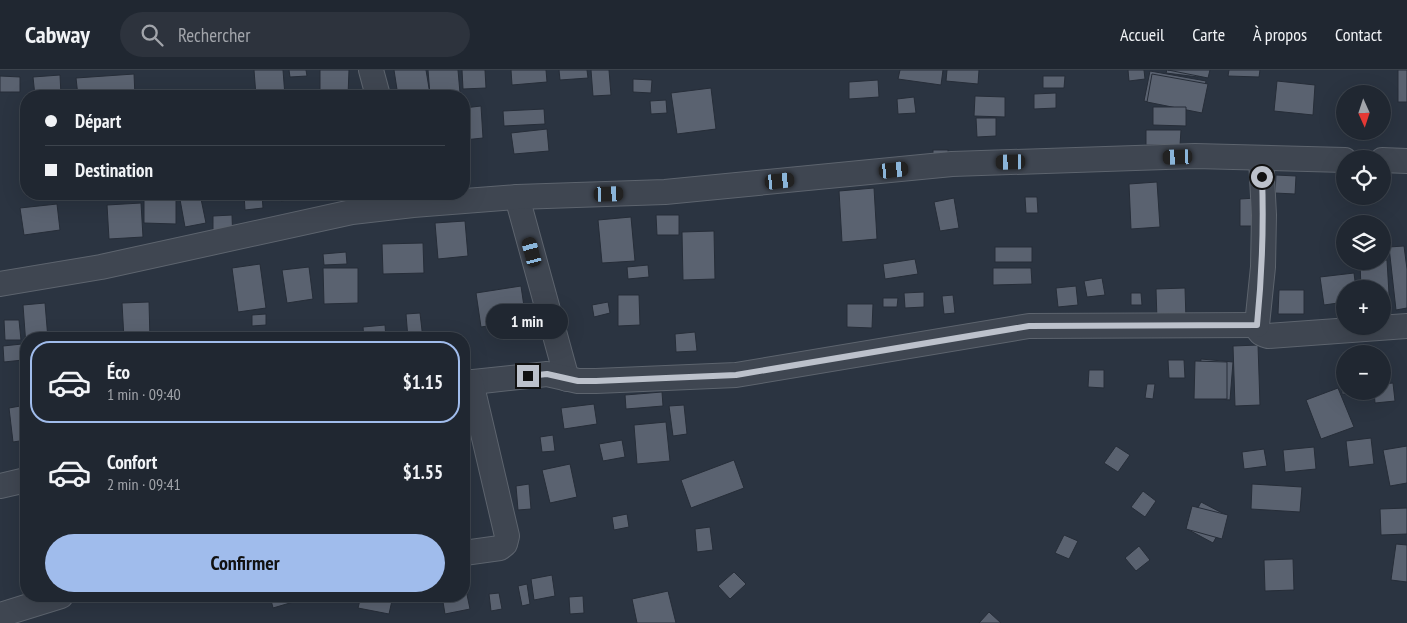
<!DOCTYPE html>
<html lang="fr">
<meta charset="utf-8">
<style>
:root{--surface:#202731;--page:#2d333d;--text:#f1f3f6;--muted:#a2a5ab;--line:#3d444d;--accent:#a0bcec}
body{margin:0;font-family:"PT Sans Narrow",sans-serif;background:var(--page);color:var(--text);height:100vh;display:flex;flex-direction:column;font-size:19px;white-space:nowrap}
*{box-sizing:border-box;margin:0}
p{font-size:16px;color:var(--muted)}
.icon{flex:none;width:28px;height:28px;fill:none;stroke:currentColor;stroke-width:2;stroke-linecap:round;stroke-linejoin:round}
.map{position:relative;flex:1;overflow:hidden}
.sheet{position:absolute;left:20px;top:262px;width:450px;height:270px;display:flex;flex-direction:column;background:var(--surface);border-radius:20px;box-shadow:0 5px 20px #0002,0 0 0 1px var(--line)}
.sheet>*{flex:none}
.hud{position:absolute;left:20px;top:20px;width:450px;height:110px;border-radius:20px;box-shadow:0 5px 20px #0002,0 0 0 1px var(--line);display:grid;align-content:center;height:110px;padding:0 25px;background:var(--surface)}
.needle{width:32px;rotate:177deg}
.controls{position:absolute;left:1336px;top:15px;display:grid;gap:10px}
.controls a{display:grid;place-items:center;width:55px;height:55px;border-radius:50%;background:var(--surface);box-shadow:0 5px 20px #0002,0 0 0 1px var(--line);font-size:25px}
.end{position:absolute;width:22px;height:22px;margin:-11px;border:6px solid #bcc1cb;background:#111;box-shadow:0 0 0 2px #111}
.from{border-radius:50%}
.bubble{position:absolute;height:35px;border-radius:18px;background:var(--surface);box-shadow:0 5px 20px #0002,0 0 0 1px var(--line);font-size:16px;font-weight:700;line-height:35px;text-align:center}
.car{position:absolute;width:15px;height:30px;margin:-15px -8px;border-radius:6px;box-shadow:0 0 4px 1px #0007;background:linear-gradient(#222 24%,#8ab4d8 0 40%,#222 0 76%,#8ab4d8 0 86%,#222 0)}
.hud b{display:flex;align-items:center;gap:18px;height:48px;font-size:19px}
.hud b+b{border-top:1px solid var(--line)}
.hud i{width:12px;height:12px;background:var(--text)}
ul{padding:9px 0 0;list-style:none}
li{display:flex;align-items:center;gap:15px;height:82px;margin:0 10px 8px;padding:0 15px;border:2px solid transparent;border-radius:20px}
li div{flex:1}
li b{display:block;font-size:19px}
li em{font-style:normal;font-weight:700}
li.active{border-color:var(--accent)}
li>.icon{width:45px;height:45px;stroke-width:1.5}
.cta{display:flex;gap:10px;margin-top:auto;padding:10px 25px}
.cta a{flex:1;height:58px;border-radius:30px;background:var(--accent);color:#111;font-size:20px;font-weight:700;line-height:58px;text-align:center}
header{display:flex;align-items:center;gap:30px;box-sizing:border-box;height:70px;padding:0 25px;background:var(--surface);border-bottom:1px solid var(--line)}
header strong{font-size:24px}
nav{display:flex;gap:28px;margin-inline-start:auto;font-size:18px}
.search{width:350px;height:45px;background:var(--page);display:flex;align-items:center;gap:12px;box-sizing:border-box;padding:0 18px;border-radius:28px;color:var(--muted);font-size:19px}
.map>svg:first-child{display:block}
.building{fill:#5a6270;stroke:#262d38}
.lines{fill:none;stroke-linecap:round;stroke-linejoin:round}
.street-casing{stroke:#5d646e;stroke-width:26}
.street{stroke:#3f4651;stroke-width:24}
.route{stroke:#bcc1cb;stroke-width:6}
</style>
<header>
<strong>Cabway</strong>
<div class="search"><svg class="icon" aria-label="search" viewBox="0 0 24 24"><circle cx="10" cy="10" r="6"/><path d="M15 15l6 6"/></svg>Rechercher</div>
<nav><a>Accueil</a><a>Carte</a><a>À propos</a><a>Contact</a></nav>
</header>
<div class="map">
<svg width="1407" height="553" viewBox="0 0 1407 553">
<rect width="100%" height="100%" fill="#2b3441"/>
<g class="building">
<polygon points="254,0 283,0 285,26 256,26"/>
<polygon points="289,0 306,0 307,6 290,7"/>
<polygon points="320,0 349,0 348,26 320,26"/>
<polygon points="394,0 426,0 430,24 398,26"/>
<polygon points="428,0 458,0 460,23 430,25"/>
<polygon points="462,0 485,0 486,18 463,19"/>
<polygon points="511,0 546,0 547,12 512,15"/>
<polygon points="559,0 587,0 588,8 560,10"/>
<polygon points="591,0 609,0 611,25 593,26"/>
<polygon points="900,0 943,0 941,15 898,9"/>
<polygon points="947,0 979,0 978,14 946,11"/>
<polygon points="1128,0 1144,0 1145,9 1129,11"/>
<polygon points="1167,0 1199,0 1198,7 1166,3"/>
<polygon points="1168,0 1210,0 1208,8"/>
<polygon points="1229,0 1260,0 1259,7 1228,6"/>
<rect x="1398" y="0" width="9" height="32"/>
<polygon points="1150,1 1206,11 1200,41 1144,31"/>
<polygon points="134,4 135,26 78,26 76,8"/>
<polygon points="1152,4 1208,14 1202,43 1147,32"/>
<polygon points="60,5 61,25 35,26 33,7"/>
<polygon points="0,6 20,7 20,22 0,22"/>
<polygon points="1043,6 1065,6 1064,18 1043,18"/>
<polygon points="633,9 652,10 651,23 633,22"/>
<polygon points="878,10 879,27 849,29 849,12"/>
<polygon points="1277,11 1315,15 1313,45 1274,41"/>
<polygon points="711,18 716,59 677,64 671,23"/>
<polygon points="1056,23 1056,38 1034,39 1034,24"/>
<polygon points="975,26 1005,27 1005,47 974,46"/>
<polygon points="914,27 916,43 898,44 897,29"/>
<polygon points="666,30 667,43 651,44 650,31"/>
<polygon points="481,36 483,68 464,70 464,38"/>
<polygon points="1153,37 1186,37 1186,56 1153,55"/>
<polygon points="544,39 545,54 504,56 503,41"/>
<polygon points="976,48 996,48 996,66 977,67"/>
<polygon points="547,59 549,81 514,84 511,63"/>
<polygon points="1146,60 1181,60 1180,75 1146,75"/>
<rect x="933" y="80" width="15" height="11"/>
<polygon points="1276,105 1296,106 1295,124 1275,123"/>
<polygon points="1157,112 1160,157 1131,159 1129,114"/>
<polygon points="874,118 877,169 842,172 839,121"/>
<polygon points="179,124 200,124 206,153 185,157"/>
<polygon points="244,124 262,124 263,138 245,140"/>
<polygon points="280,124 300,124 301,128 281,131"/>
<polygon points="144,127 176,128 176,154 144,153"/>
<polygon points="1025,127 1037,127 1038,143 1026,143"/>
<polygon points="954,128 959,158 940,161 934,132"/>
<polygon points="1256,128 1256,156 1240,156 1240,129"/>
<polygon points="141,133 143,167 109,169 107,135"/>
<polygon points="57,134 60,160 24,165 20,138"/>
<polygon points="232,145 233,174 213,174 213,146"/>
<polygon points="656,145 679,145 679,165 657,165"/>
<polygon points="631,147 635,191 602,193 598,150"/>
<polygon points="465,151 468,186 438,189 435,153"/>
<polygon points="714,161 715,209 683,210 682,162"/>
<polygon points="423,173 424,203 383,204 382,174"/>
<polygon points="1404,176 1407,199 1407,238 1396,240 1389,177"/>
<rect x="995" y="177" width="37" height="15"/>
<polygon points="346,182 347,194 324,195 323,184"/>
<polygon points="915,189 918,204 885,209 883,194"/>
<polygon points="1382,190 1387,190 1390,241 1382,241 1382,219 1361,219 1360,192"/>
<polygon points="260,194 266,238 238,242 232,198"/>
<polygon points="648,195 649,207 628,209 627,197"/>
<polygon points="309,197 313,229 287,233 282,200"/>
<polygon points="323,198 358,198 358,233 324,234"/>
<polygon points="993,198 1031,198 1032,214 993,215"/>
<polygon points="1354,203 1356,219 1345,219 1345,232 1324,235 1320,207"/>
<polygon points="1102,208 1105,225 1087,227 1084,211"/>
<polygon points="521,216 526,250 481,257 476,223"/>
<polygon points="1076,216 1078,235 1058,237 1056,218"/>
<polygon points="1185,218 1186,250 1157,250 1156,219"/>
<polygon points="1279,220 1304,220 1304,244 1278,244"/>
<polygon points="924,222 924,237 905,238 904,223"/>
<polygon points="1131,223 1141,223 1142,235 1131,235"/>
<polygon points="618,225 639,225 640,255 618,256"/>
<polygon points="953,225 955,243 944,244 942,226"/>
<polygon points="883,228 898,228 897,237 883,237"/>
<polygon points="149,232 150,269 124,269 122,233"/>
<polygon points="608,232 610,243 594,247 592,235"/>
<polygon points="45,233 48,269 26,269 26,276 23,235"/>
<polygon points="847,234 873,234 872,258 847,257"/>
<polygon points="420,243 423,269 408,269 406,244"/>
<polygon points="266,244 266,255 252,256 252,245"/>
<polygon points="4,250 19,250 21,270 5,270"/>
<polygon points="385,255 386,269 364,269 363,257"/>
<polygon points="695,262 697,281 676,282 675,264"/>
<rect x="285" y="266" width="17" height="3"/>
<polygon points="22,274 23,290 4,292 3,276"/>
<polygon points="1258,275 1260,335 1235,336 1233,276"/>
<polygon points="1343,287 1345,287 1345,321 1367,321 1367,324 1342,324"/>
<polygon points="1201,289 1233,292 1230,330 1198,327"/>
<polygon points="1168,290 1184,290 1185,308 1169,308"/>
<polygon points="1195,291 1227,292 1227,329 1194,329"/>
<polygon points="1089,300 1104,300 1104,318 1088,317"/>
<polygon points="1393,313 1395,331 1375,333 1374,321 1382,321 1382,314"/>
<polygon points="1147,314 1155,314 1153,329 1145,328"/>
<polygon points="1338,318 1354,357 1321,369 1306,330"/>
<polygon points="662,322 663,336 626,339 625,325"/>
<polygon points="594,334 597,354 564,359 561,338"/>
<polygon points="26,335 26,370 13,372 9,338"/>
<polygon points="684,335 687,364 673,366 669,336"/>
<polygon points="666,352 670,391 637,394 634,355"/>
<polygon points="553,365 555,381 542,382 540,367"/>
<polygon points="1371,368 1374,394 1349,397 1346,371"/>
<polygon points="622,370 625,387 603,391 599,374"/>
<polygon points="1116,376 1130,385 1118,402 1104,393"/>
<polygon points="1407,376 1407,413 1390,416 1383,380"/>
<polygon points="1314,377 1316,399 1285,402 1283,380"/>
<polygon points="1264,379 1267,396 1244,399 1242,382"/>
<polygon points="734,390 744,418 691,438 681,410"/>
<polygon points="570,394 577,427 550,433 542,400"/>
<polygon points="529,414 531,439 518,440 516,416"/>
<polygon points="1252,414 1302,417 1300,442 1251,439"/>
<polygon points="1143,421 1156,431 1145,447 1131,437"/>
<polygon points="1201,432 1228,446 1213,473 1187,459"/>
<polygon points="1192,436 1228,445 1222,469 1186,459"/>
<polygon points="1407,438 1407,464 1381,465 1380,439"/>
<polygon points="627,444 629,457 614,460 612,447"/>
<polygon points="710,457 713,480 697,482 695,459"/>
<polygon points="1064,465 1078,471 1069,489 1055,483"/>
<polygon points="1396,474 1407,475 1407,512 1391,510"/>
<polygon points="1139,476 1150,490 1136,501 1125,488"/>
<polygon points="1293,489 1294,520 1265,521 1264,490"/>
<polygon points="734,502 746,514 730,529 718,516"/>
<polygon points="552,505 555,526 534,530 531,509"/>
<polygon points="464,510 470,539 445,544 442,526 464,526"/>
<polygon points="527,514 530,534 522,536 518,516"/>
<polygon points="668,521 676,553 637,553 632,529"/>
<polygon points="499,523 502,539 491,541 489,524"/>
<polygon points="214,526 222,526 222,531 214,532"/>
<polygon points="270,526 299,526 300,530 273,538"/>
<polygon points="361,526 393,526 389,544 358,538"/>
<polygon points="583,526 584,543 570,544 569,527"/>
<polygon points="989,542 1001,553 979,553"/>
</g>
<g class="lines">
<defs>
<g id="street">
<polyline points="371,0 378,26"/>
<path d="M1261,88l3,57 -1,52 -6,58c1,7 4,9 11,11l139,-10"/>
<polyline points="1382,90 1407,91"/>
<polyline points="517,127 567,309"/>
<polyline points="0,214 101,197 352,142 413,135 517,127 665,122 952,94 1195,86 1345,90"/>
<polyline points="464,313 547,304 578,311 596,311 736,305 1029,256 1257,255"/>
<polyline points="0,416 26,410"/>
<polyline points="464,483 500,478 505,474 507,466 471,312"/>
<polyline points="0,545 61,526"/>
</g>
</defs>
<use href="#street" class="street-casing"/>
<use href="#street" class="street"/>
</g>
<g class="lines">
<path class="route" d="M528,306l19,-2 31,7h18l140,-6 293,-49 228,-1c5,-51 7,-97 5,-148"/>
</g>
</svg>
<div class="controls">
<a><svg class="needle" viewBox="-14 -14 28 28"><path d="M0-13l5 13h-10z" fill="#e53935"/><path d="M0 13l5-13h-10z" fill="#a2a5ab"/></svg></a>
<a><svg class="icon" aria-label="locate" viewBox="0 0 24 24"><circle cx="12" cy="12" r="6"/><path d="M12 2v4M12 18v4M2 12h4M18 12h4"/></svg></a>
<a><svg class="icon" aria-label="layers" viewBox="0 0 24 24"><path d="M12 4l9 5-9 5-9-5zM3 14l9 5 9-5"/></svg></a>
<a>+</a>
<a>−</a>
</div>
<i class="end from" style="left:1262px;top:107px"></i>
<i class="end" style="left:528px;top:306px"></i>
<div class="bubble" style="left:486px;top:234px;width:82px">1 min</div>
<i class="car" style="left:1178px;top:87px;rotate:268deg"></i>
<i class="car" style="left:1011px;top:92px;rotate:269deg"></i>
<i class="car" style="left:894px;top:100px;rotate:84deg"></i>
<i class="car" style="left:780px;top:111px;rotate:84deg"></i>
<i class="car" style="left:609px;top:124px;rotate:88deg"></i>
<i class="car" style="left:532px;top:182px;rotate:345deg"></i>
<div class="hud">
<b><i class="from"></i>Départ</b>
<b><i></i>Destination</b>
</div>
<section class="sheet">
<ul>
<li class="active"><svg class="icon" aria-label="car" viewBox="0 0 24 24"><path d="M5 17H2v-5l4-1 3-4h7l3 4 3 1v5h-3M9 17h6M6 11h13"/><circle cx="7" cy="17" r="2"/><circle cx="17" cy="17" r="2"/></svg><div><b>Éco</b><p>1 min · 09:40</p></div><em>$1.15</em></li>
<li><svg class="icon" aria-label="car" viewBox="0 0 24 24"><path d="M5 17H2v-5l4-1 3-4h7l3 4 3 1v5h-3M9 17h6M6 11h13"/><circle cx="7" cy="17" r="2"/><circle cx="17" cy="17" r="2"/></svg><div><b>Confort</b><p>2 min · 09:41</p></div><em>$1.55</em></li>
</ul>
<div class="cta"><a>Confirmer</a></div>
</section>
</div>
